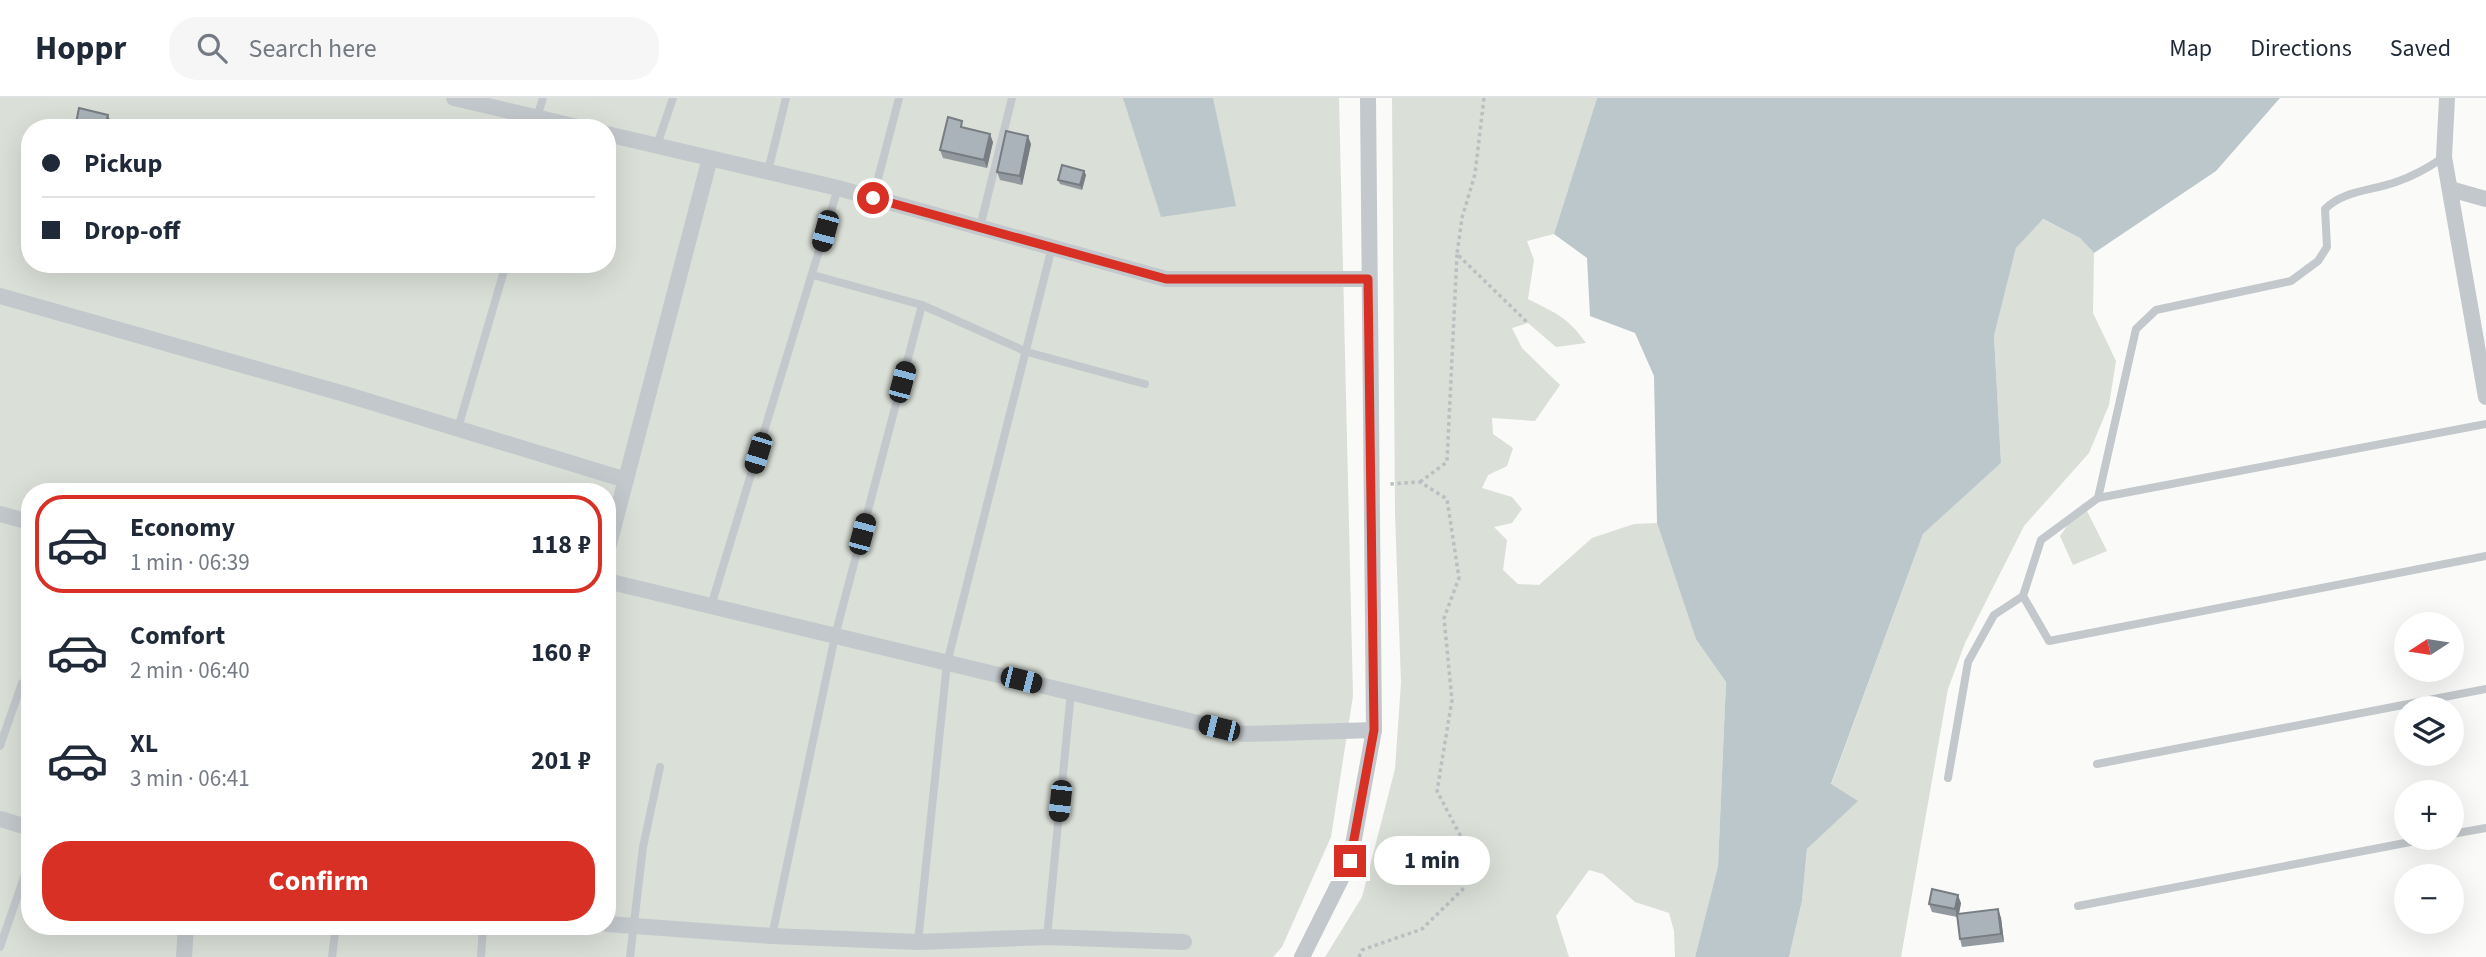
<!DOCTYPE html>
<meta charset="utf-8">
<style>
:root{--surface:#fff;--page:#f6f6f7;--text:#1f2937;--muted:#747a83;--line:#e0e1e3;--accent:#d93025}
body{margin:0;font-family:"Source Sans 3",sans-serif;background:var(--page);color:var(--text);height:100vh;display:flex;flex-direction:column;font-size:26px;white-space:nowrap}
*{box-sizing:border-box;margin:0}
p{font-size:23px;color:var(--muted)}
.icon{flex:none;width:38px;height:38px;fill:none;stroke:currentColor;stroke-width:2;stroke-linecap:round;stroke-linejoin:round}
.map{position:relative;flex:1;overflow:hidden}
.side{position:absolute;left:21px;top:385px;width:595px;height:452px;display:flex;flex-direction:column;background:var(--surface);border-radius:28px;box-shadow:0 7px 28px #0002}
.side>*{flex:none}
.top-card{position:absolute;left:21px;top:21px;width:595px;height:154px;border-radius:28px;box-shadow:0 7px 28px #0002;display:grid;align-content:center;height:154px;padding:0 21px;background:var(--surface)}
.needle{width:46px;rotate:258deg}
.controls{position:absolute;left:2394px;top:514px;display:grid;gap:14px}
.controls a{display:grid;place-items:center;width:70px;height:70px;border-radius:50%;background:var(--surface);box-shadow:0 7px 28px #0002;font-size:35px}
.end{position:absolute;width:32px;height:32px;margin:-16px;border:9px solid #d93025;background:#fff;box-shadow:0 0 0 4px #fff}
.from{border-radius:50%}
.bubble{position:absolute;height:49px;border-radius:24px;background:var(--surface);box-shadow:0 7px 28px #0002;font-size:23px;font-weight:700;line-height:49px;text-align:center}
.car{position:absolute;width:21px;height:42px;margin:-21px -10px;border-radius:9px;box-shadow:0 0 5px 2px #0007;background:linear-gradient(#222 24%,#8ab4d8 0 40%,#222 0 76%,#8ab4d8 0 86%,#222 0)}
.top-card b{display:flex;align-items:center;gap:24px;height:66px;font-size:26px}
.top-card b+b{border-top:2px solid var(--line)}
.top-card i{width:18px;height:18px;background:var(--text)}
ul{padding:12px 0 0;list-style:none}
li{display:flex;align-items:center;gap:21px;height:98px;margin:0 14px 10px;padding:0 7px;border:4px solid transparent;border-radius:28px}
li div{flex:1}
li b{display:block;font-size:26px}
li em{font-style:normal;font-weight:700}
li.current{border-color:var(--accent)}
li>.icon{width:63px;height:63px;stroke-width:1.5}
.cta{display:flex;gap:14px;margin-top:auto;padding:14px 21px}
.cta a{flex:1;height:80px;border-radius:28px;background:var(--accent);color:#fff;font-size:28px;font-weight:700;line-height:80px;text-align:center}
header{display:flex;align-items:center;gap:42px;box-sizing:border-box;height:98px;padding:0 35px;background:var(--surface);border-bottom:2px solid var(--line)}
header strong{font-size:33px}
nav{display:flex;gap:38px;margin-inline-start:auto;font-size:24px}
.search{width:490px;height:63px;background:var(--page);display:flex;align-items:center;gap:18px;box-sizing:border-box;padding:0 24px;border-radius:28px;color:var(--muted);font-size:26px}
.map>svg:first-child{display:block}
.green{fill:#dadfd7;fill-rule:evenodd}
.water{fill:#bbc7cb}
.lines{fill:none;stroke-linecap:round;stroke-linejoin:round}
.path{stroke:#bbbfc2;stroke-width:3.5;stroke-dasharray:3.5 3.5;stroke-linecap:butt}
.service{stroke:#c3c8cc;stroke-width:8}
.minor{stroke:#c3c8cc;stroke-width:16}
.wall{fill:#929a9f}
.shaded-wall{fill:#777d82}
.building{fill:#aab3b9;stroke:#777d82;stroke-width:2}
.route{stroke:#d93025;stroke-width:9}
</style>
<header>
<strong>Hoppr</strong>
<div class="search"><svg class="icon" aria-label="search" viewBox="0 0 24 24"><circle cx="10" cy="10" r="6"/><path d="M15 15l6 6"/></svg>Search here</div>
<nav><a>Map</a><a>Directions</a><a>Saved</a></nav>
</header>
<div class="map">
<svg width="2486" height="859" viewBox="0 0 2486 859">
<rect width="100%" height="100%" fill="#fafaf8"/>
<g class="green">
<path d="M0,0h1339l14,598 -22,141 -49,110 -9,10h-1273zM30,30h577v136h-577zM30,394h577v434h-577z"/>
<path d="M1392,0h205l-43,136 -27,7 7,19 -6,39c27,14 39,17 58,44l-30,4 -28,-24 -16,5 10,20 38,37 -25,36 -43,-3 1,16 20,14 -6,18 -19,9 -6,13 30,9 10,12 -10,14 -18,4 13,13 -4,30 15,14 21,1 53,-47 42,-14 23,-1 39,115 30,44 -8,184 -23,91h-20l-1,-26 -5,-18 -34,-11 -32,-28 -14,-4 -33,46 13,41h-244l37,-60 33,-128 6,-86 -6,-170z"/>
<polygon points="2042,121 2080,140 2094,155 2093,215 2116,263 2109,307 2089,355 2024,428 1965,545 1948,591 1901,859 1789,859 1802,803 1807,751 1857,703 1831,687 1923,436 2001,365 1994,238 2016,150"/>
<polygon points="2083,405 2107,453 2073,467 2060,438"/>
</g>
<g class="water">
<polygon points="1123,0 1213,0 1236,108 1161,119"/>
<polygon points="1597,0 2280,0 2216,73 2094,155 2080,140 2043,121 2016,150 1994,238 2001,365 1923,436 1831,686 1858,703 1807,751 1802,803 1789,859 1695,859 1718,768 1726,584 1696,541 1657,425 1654,278 1635,235 1590,218 1587,160 1554,136"/>
</g>
<g class="lines">
<g class="path">
<polyline points="1484,0 1475,76 1462,120 1457,156 1528,225"/>
<polyline points="1420,384 1447,364 1457,156"/>
<polyline points="1359,859 1362,852 1422,831 1464,790 1460,737 1437,693 1452,602 1444,520 1459,480 1447,401 1420,384 1389,386"/>
</g>
<g class="service">
<polyline points="537,19 543,0"/>
<polyline points="657,47 673,0"/>
<polyline points="768,73 786,0"/>
<polyline points="873,100 899,0"/>
<polyline points="980,129 1012,0"/>
<polyline points="813,177 922,207 1027,254 1145,286"/>
<polyline points="458,330 506,166"/>
<polyline points="2098,400 2486,326"/>
<path d="M2023,498l18,-56 57,-42 38,-169 20,-19 135,-29 27,-20 9,-14 -2,-38c19,-19 46,-18 71,-27 18,-6 32,-14 48,-25"/>
<polyline points="711,508 838,90"/>
<polyline points="0,648 22,585"/>
<polyline points="2097,666 2486,591"/>
<polyline points="1948,680 1968,564 1994,517 2023,498 2049,543 2486,458"/>
<polyline points="2452,736 2486,730"/>
<polyline points="2078,808 2431,740"/>
<polyline points="772,838 835,538 922,207"/>
<polyline points="1047,839 1071,594"/>
<polyline points="918,844 947,565 1052,149"/>
<polyline points="0,849 30,762"/>
<polyline points="332,859 336,828"/>
<polyline points="481,859 483,828"/>
<polyline points="630,859 643,749 660,669"/>
</g>
<g class="minor">
<polyline points="454,0 582,30"/>
<polyline points="2447,0 2444,59 2486,299"/>
<polyline points="607,36 838,90 1166,181 1368,181"/>
<polyline points="2450,91 2486,101"/>
<polyline points="0,198 348,297 626,382"/>
<polyline points="0,416 30,424"/>
<polyline points="607,454 710,60"/>
<polyline points="607,483 1244,636 1374,632"/>
<polyline points="0,721 30,730"/>
<polyline points="607,826 772,838 918,844 1047,839 1184,844"/>
<polyline points="184,859 186,828"/>
<polyline points="1302,859 1350,763 1374,632 1368,0"/>
</g>
</g>
<g class="wall">
<polygon points="965,30 993,44 987,70 943,60 940,52"/>
<polygon points="1031,46 1022,87 1000,82 997,74"/>
<polygon points="1084,73 1086,77 1082,92 1060,86 1058,82"/>
<polygon points="1961,805 1959,816 1998,811 2001,820 2004,844 1962,849 1960,841 1957,819 1932,814 1929,806"/>
</g>
<g class="shaded-wall">
<polygon points="108,17 111,25 110,30 106,30"/>
<polygon points="990,36 993,44 987,70 984,62"/>
<polygon points="1028,38 1031,46 1022,87 1020,78"/>
<polygon points="1084,73 1086,77 1082,92 1080,87"/>
<polygon points="1958,797 1961,805 1958,819 1955,811"/>
<polygon points="1998,811 2001,820 2004,844 2001,836"/>
</g>
<g class="building">
<polygon points="79,10 108,17 105,29 109,30 75,30"/>
<polygon points="948,19 962,23 961,29 990,36 984,62 940,52"/>
<polygon points="1006,33 1028,38 1020,78 997,74"/>
<polygon points="1062,67 1084,73 1080,87 1058,82"/>
<polygon points="1932,791 1958,797 1955,811 1929,806"/>
<polygon points="1998,811 2001,836 1960,841 1957,816"/>
</g>
<g class="lines">
<polyline class="route" points="873,100 1166,181 1368,181 1374,632 1350,763"/>
</g>
</svg>
<div class="controls">
<a><svg class="needle" viewBox="-14 -14 28 28"><path d="M0-13l5 13h-10z" fill="#e53935"/><path d="M0 13l5-13h-10z" fill="#747a83"/></svg></a>
<a><svg class="icon" aria-label="layers" viewBox="0 0 24 24"><path d="M12 4l9 5-9 5-9-5zM3 14l9 5 9-5"/></svg></a>
<a>+</a>
<a>−</a>
</div>
<i class="end from" style="left:873px;top:100px"></i>
<i class="end" style="left:1350px;top:763px"></i>
<div class="bubble" style="left:1374px;top:738px;width:116px">1 min</div>
<i class="car" style="left:825px;top:133px;rotate:195deg"></i>
<i class="car" style="left:902px;top:284px;rotate:15deg"></i>
<i class="car" style="left:758px;top:355px;rotate:197deg"></i>
<i class="car" style="left:862px;top:436px;rotate:15deg"></i>
<i class="car" style="left:1021px;top:582px;rotate:104deg"></i>
<i class="car" style="left:1219px;top:630px;rotate:284deg"></i>
<i class="car" style="left:1060px;top:703px;rotate:186deg"></i>
<div class="top-card">
<b><i class="from"></i>Pickup</b>
<b><i></i>Drop-off</b>
</div>
<section class="side">
<ul>
<li class="current"><svg class="icon" aria-label="car" viewBox="0 0 24 24"><path d="M5 17H2v-5l4-1 3-4h7l3 4 3 1v5h-3M9 17h6M6 11h13"/><circle cx="7" cy="17" r="2"/><circle cx="17" cy="17" r="2"/></svg><div><b>Economy</b><p>1 min · 06:39</p></div><em>118 ₽</em></li>
<li><svg class="icon" aria-label="car" viewBox="0 0 24 24"><path d="M5 17H2v-5l4-1 3-4h7l3 4 3 1v5h-3M9 17h6M6 11h13"/><circle cx="7" cy="17" r="2"/><circle cx="17" cy="17" r="2"/></svg><div><b>Comfort</b><p>2 min · 06:40</p></div><em>160 ₽</em></li>
<li><svg class="icon" aria-label="car" viewBox="0 0 24 24"><path d="M5 17H2v-5l4-1 3-4h7l3 4 3 1v5h-3M9 17h6M6 11h13"/><circle cx="7" cy="17" r="2"/><circle cx="17" cy="17" r="2"/></svg><div><b>XL</b><p>3 min · 06:41</p></div><em>201 ₽</em></li>
</ul>
<div class="cta"><a>Confirm</a></div>
</section>
</div>
